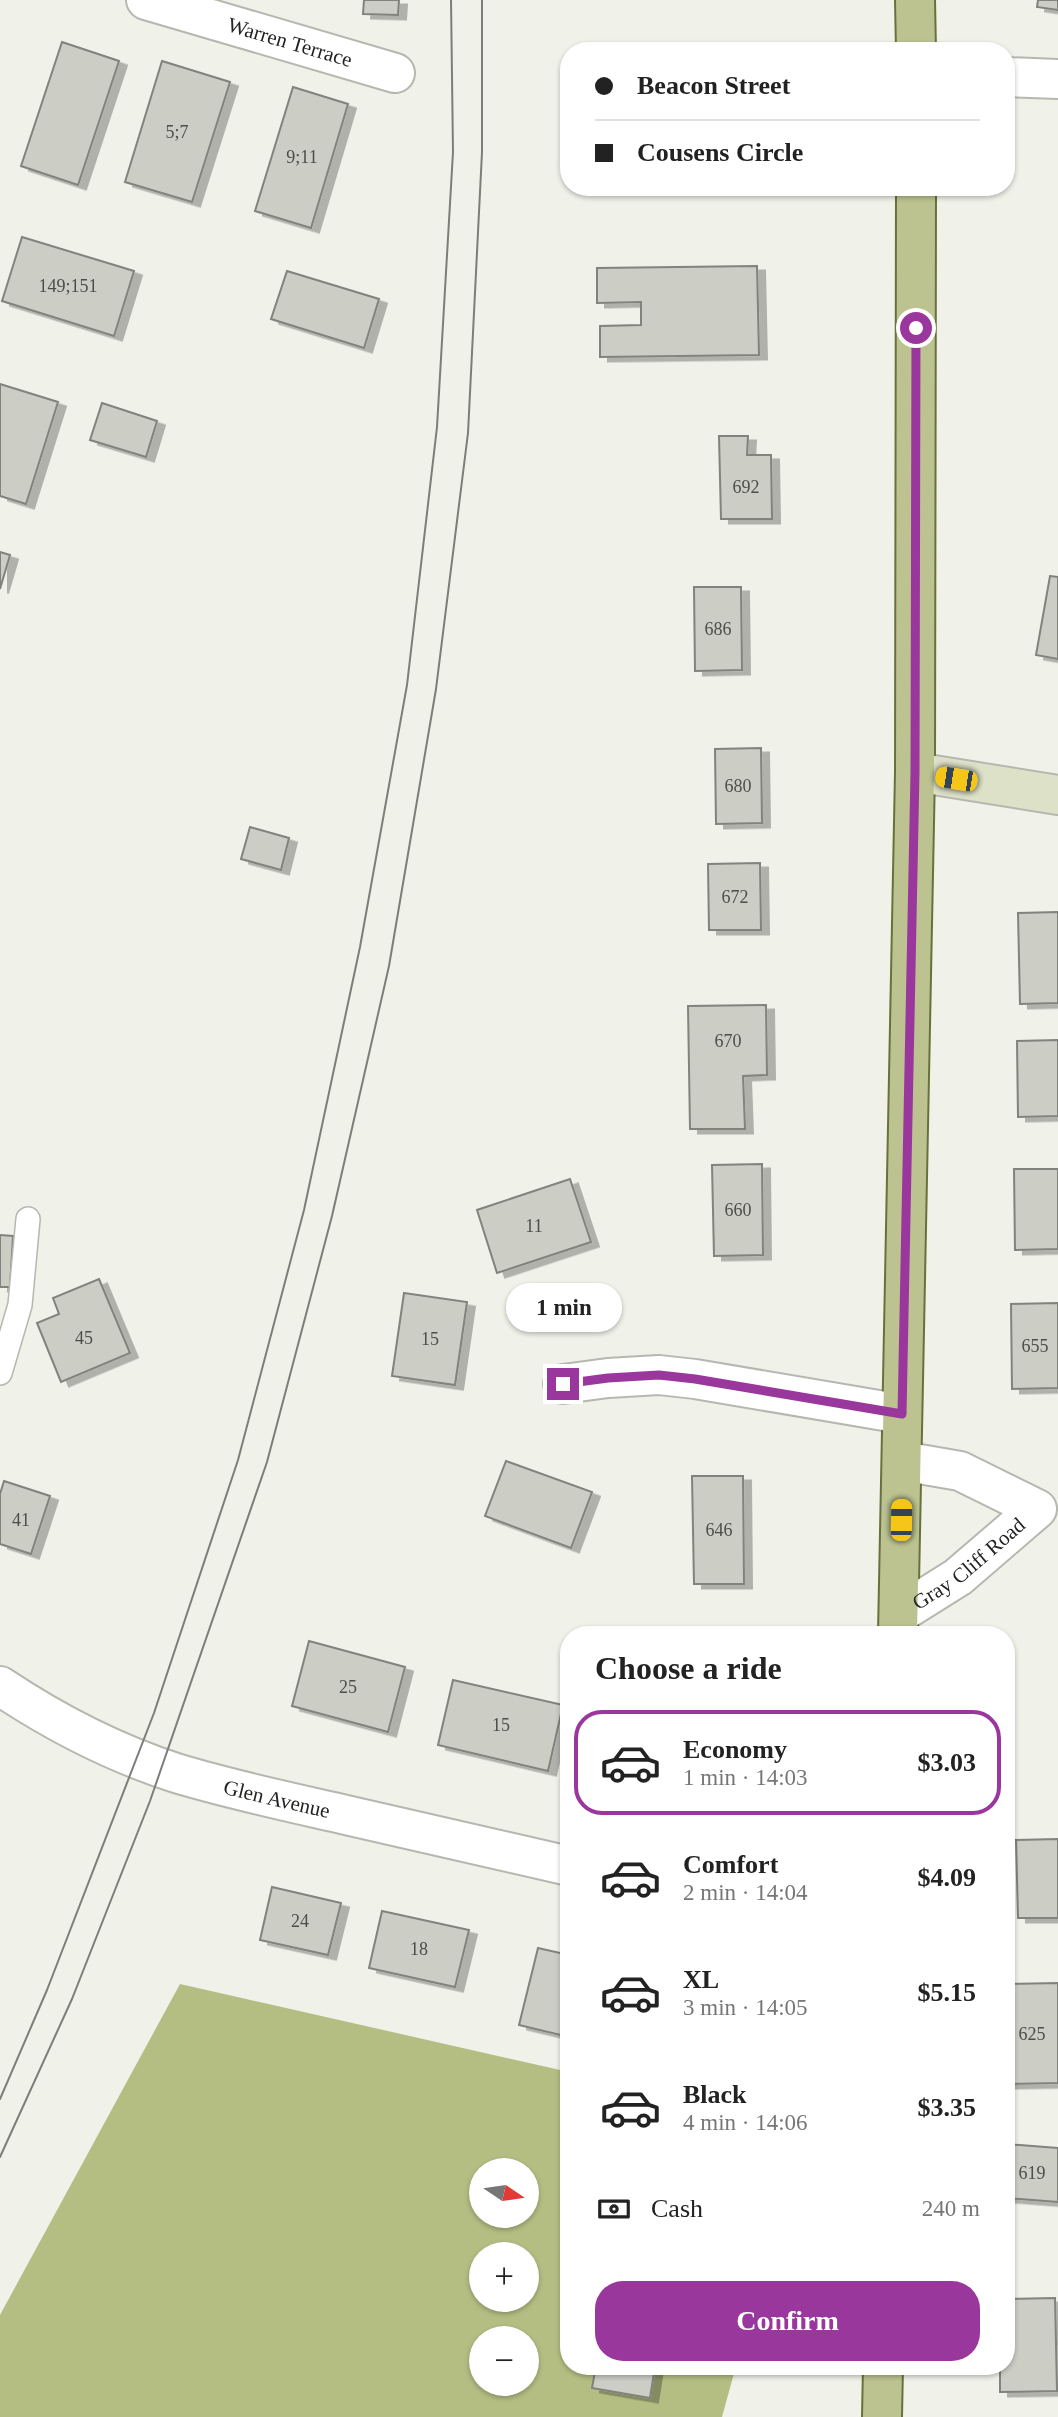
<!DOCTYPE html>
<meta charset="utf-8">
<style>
:root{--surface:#fff;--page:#f2f2f2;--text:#222;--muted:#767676;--line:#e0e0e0;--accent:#99379d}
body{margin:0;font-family:"Times New Roman",serif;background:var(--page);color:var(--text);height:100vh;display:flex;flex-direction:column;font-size:26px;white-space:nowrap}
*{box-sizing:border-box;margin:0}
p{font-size:23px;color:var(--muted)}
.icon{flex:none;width:38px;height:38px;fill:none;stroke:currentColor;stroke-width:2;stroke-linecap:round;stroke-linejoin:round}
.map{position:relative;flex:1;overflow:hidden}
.side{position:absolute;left:560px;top:1626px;width:455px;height:749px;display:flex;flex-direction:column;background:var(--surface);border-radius:28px;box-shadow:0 2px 5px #0004}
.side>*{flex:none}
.top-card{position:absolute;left:560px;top:42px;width:455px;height:154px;border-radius:28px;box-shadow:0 2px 5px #0004;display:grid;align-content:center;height:154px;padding:0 35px;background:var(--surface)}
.needle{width:46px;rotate:103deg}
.buttons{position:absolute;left:469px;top:2158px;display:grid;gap:14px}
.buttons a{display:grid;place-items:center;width:70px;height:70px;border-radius:50%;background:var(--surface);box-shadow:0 2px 5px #0004;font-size:35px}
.end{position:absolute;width:32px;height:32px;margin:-16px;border:9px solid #99379d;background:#fff;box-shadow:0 0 0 4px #fff}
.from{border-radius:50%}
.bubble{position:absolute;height:49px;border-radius:24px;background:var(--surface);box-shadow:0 2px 5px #0004;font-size:23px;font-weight:700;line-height:49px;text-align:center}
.car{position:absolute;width:21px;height:42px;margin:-21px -10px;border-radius:9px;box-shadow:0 0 5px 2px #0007;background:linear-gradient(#f5c518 24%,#345 0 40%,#f5c518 0 76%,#345 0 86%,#f5c518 0)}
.top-card b{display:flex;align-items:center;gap:24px;height:66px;font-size:26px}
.top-card b+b{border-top:2px solid var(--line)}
.top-card i{width:18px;height:18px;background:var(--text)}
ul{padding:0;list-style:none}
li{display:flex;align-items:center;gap:21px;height:105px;margin:0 14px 10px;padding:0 21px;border:4px solid transparent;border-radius:28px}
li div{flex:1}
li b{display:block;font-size:26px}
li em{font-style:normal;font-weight:700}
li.on{border-color:var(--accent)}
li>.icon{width:63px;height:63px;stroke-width:1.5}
h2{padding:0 35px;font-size:32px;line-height:84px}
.pay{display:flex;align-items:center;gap:18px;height:77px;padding:0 35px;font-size:26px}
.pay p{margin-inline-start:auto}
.button{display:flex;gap:14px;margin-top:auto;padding:14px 35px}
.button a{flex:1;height:80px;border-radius:28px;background:var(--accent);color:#fff;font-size:28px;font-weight:700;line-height:80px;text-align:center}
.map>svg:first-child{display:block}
.forest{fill:#b4be83;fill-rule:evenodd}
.building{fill:#cccec6;stroke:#82837c;stroke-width:2;filter:url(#shadow)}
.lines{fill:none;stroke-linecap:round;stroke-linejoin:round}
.lane-casing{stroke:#b6b8b0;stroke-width:26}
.street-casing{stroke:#b6b8b0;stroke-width:42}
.secondary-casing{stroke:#b6b8b0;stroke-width:42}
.primary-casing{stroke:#69713a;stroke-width:42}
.lane{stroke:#fff;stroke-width:23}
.street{stroke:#fff;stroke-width:38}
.secondary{stroke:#dde1c8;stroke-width:38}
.primary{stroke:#bcc391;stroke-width:38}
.tram{stroke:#7d7e78;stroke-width:2}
.route{stroke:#99379d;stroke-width:9}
.labels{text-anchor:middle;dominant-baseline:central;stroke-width:7;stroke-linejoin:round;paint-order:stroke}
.number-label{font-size:18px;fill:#4d4e4a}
.street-label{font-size:21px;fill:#232421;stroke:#fff}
</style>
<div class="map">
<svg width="1058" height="2417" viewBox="0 0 1058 2417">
<defs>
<filter id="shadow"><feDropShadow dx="8" dy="4.5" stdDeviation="0" flood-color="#0004"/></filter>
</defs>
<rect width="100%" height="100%" fill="#f0f1e9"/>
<path class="forest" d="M180,1984l389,88v294h167l-14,51h-722v-102zM481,2170h46v46h-46zM481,2254h46v46h-46zM481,2338h46v46h-46z"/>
<g class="building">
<polygon points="364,0 399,0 398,15 363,14"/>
<polygon points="1038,0 1058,0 1058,10 1037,7"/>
<polygon points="62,42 119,61 78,185 21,166"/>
<polygon points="162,61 230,82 192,202 125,182"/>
<polygon points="293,87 348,104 311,228 255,211"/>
<polygon points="22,237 134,271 114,336 2,301"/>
<polygon points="757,266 759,355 600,357 600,326 641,325 641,302 597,303 597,268"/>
<polygon points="287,271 379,299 364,348 271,319"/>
<polygon points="0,384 58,402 26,504 0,496"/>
<polygon points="102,403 157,421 146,457 90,440"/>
<polygon points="719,436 748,436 747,455 771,455 772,519 721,519"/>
<polygon points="0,552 10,555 0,589"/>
<polygon points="1050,576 1058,577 1058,659 1036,655"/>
<polygon points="694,587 741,587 742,670 695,671"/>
<polygon points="761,748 762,823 716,824 715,749"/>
<polygon points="250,827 289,838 281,870 241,859"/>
<polygon points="760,863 761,930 709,930 708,864"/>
<polygon points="1058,912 1058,1003 1020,1004 1018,913"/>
<polygon points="766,1005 767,1075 743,1076 745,1129 690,1129 688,1006"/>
<polygon points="1058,1040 1058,1116 1018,1117 1017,1041"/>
<polygon points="762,1164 763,1255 714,1256 712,1165"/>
<polygon points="1014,1169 1058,1169 1058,1249 1015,1250"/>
<polygon points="570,1179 591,1242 497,1273 477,1210"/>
<polygon points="0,1235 13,1236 10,1287 0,1287"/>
<polygon points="99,1279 130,1353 61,1382 37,1323 59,1314 53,1298"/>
<polygon points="404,1293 467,1302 455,1385 392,1376"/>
<polygon points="1058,1303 1058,1388 1012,1389 1011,1304"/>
<polygon points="506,1461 592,1492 571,1548 485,1516"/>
<polygon points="692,1476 743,1476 744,1584 694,1584"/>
<polygon points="4,1481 50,1496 31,1554 0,1544 0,1494"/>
<polygon points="309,1641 405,1667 388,1732 292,1706"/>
<polygon points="453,1680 563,1705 548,1771 438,1745"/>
<polygon points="1058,1839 1058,1918 1018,1918 1016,1840"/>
<polygon points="272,1887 341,1903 328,1955 260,1940"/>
<polygon points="382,1911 469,1930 455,1987 369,1968"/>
<polygon points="538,1948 569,1955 569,2037 519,2025"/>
<polygon points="1058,1983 1058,2083 1006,2084 1006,1984"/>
<polygon points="1006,2144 1058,2148 1058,2202 1006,2198"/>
<polygon points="1055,2298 1057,2391 1000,2392 1000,2366 1006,2366 1006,2299"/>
<polygon points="596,2366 655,2366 650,2398 592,2388"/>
</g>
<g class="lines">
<defs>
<polyline id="lane" points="0,1373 20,1305 28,1219"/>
<g id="street">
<path id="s1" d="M146,0l249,73"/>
<polyline points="1006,77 1058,79"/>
<polyline points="563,1384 608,1378 659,1375 695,1379 902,1414"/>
<path id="s2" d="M899,1614l59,-37 79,-68 -77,-38 -58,-10"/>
<path id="s3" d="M0,1686c54,36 114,67 176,87 56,17 113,29 170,42 74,17 149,34 223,51"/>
</g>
<polyline id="secondary" points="915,772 1058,795"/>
<g id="primary">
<polyline points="915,0 916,51"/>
<polyline points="898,1634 915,772 916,187"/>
<polyline points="882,2417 883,2366"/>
</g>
</defs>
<use href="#lane" class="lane-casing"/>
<use href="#street" class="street-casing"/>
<use href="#secondary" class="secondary-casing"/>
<use href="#primary" class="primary-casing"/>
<use href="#lane" class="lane"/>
<use href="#street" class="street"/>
<use href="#secondary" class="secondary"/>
<use href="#primary" class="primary"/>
<g class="tram">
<polyline points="0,2099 47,1990 154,1713 238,1460 304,1210 360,947 407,685 437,427 453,152 451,0"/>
<polyline points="0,2157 72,1999 150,1801 267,1462 332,1216 389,966 436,689 468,433 482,152 482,0"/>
</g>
</g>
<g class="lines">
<polyline class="route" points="563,1384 608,1378 659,1375 695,1379 902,1414 915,772 916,328"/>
</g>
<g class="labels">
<g class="number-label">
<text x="177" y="132">5;7</text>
<text x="302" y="157">9;11</text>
<text x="68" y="286">149;151</text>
<text x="746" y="487">692</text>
<text x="718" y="629">686</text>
<text x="738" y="786">680</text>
<text x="735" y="897">672</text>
<text x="728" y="1041">670</text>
<text x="738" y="1210">660</text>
<text x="534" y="1226">11</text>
<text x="84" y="1338">45</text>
<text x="430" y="1339">15</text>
<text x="1035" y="1346">655</text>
<text x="21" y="1520">41</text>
<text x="719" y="1530">646</text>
<text x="348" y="1687">25</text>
<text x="501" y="1725">15</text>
<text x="300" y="1921">24</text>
<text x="419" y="1949">18</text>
<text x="1032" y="2034">625</text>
<text x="1032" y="2173">619</text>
</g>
<g class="street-label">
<text stroke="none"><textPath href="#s1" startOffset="150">Warren Terrace</textPath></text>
<text stroke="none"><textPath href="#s2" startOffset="86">Gray Cliff Road</textPath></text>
<text stroke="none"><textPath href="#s3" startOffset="301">Glen Avenue</textPath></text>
</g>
</g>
</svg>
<div class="buttons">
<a><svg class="needle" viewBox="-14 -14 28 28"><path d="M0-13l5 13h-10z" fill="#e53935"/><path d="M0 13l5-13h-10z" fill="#767676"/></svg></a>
<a>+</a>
<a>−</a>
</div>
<i class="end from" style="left:916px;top:328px"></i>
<i class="end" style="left:563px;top:1384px"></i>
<div class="bubble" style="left:506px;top:1283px;width:116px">1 min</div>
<i class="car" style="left:956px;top:779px;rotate:279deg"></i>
<i class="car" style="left:901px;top:1520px;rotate:1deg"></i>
<div class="top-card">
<b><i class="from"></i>Beacon Street</b>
<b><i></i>Cousens Circle</b>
</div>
<section class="side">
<h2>Choose a ride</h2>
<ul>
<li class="on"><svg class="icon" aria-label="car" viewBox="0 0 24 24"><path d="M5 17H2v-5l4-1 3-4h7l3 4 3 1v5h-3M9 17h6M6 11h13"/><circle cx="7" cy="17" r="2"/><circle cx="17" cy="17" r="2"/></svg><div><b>Economy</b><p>1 min · 14:03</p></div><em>$3.03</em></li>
<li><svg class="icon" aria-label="car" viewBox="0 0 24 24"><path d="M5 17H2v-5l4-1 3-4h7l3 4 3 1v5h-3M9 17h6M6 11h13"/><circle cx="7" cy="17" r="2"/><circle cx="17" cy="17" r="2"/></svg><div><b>Comfort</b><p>2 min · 14:04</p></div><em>$4.09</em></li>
<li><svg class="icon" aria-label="car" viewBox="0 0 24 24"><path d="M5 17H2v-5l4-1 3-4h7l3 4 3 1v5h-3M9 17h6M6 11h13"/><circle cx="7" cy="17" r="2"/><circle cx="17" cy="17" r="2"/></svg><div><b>XL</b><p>3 min · 14:05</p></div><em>$5.15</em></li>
<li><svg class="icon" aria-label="car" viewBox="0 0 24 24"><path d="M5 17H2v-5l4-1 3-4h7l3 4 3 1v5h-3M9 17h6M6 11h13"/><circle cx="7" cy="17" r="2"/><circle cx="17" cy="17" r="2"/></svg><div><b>Black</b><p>4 min · 14:06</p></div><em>$3.35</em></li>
</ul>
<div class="pay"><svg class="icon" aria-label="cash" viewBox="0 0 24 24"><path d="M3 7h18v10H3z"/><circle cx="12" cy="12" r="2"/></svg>Cash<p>240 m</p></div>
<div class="button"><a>Confirm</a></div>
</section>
</div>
